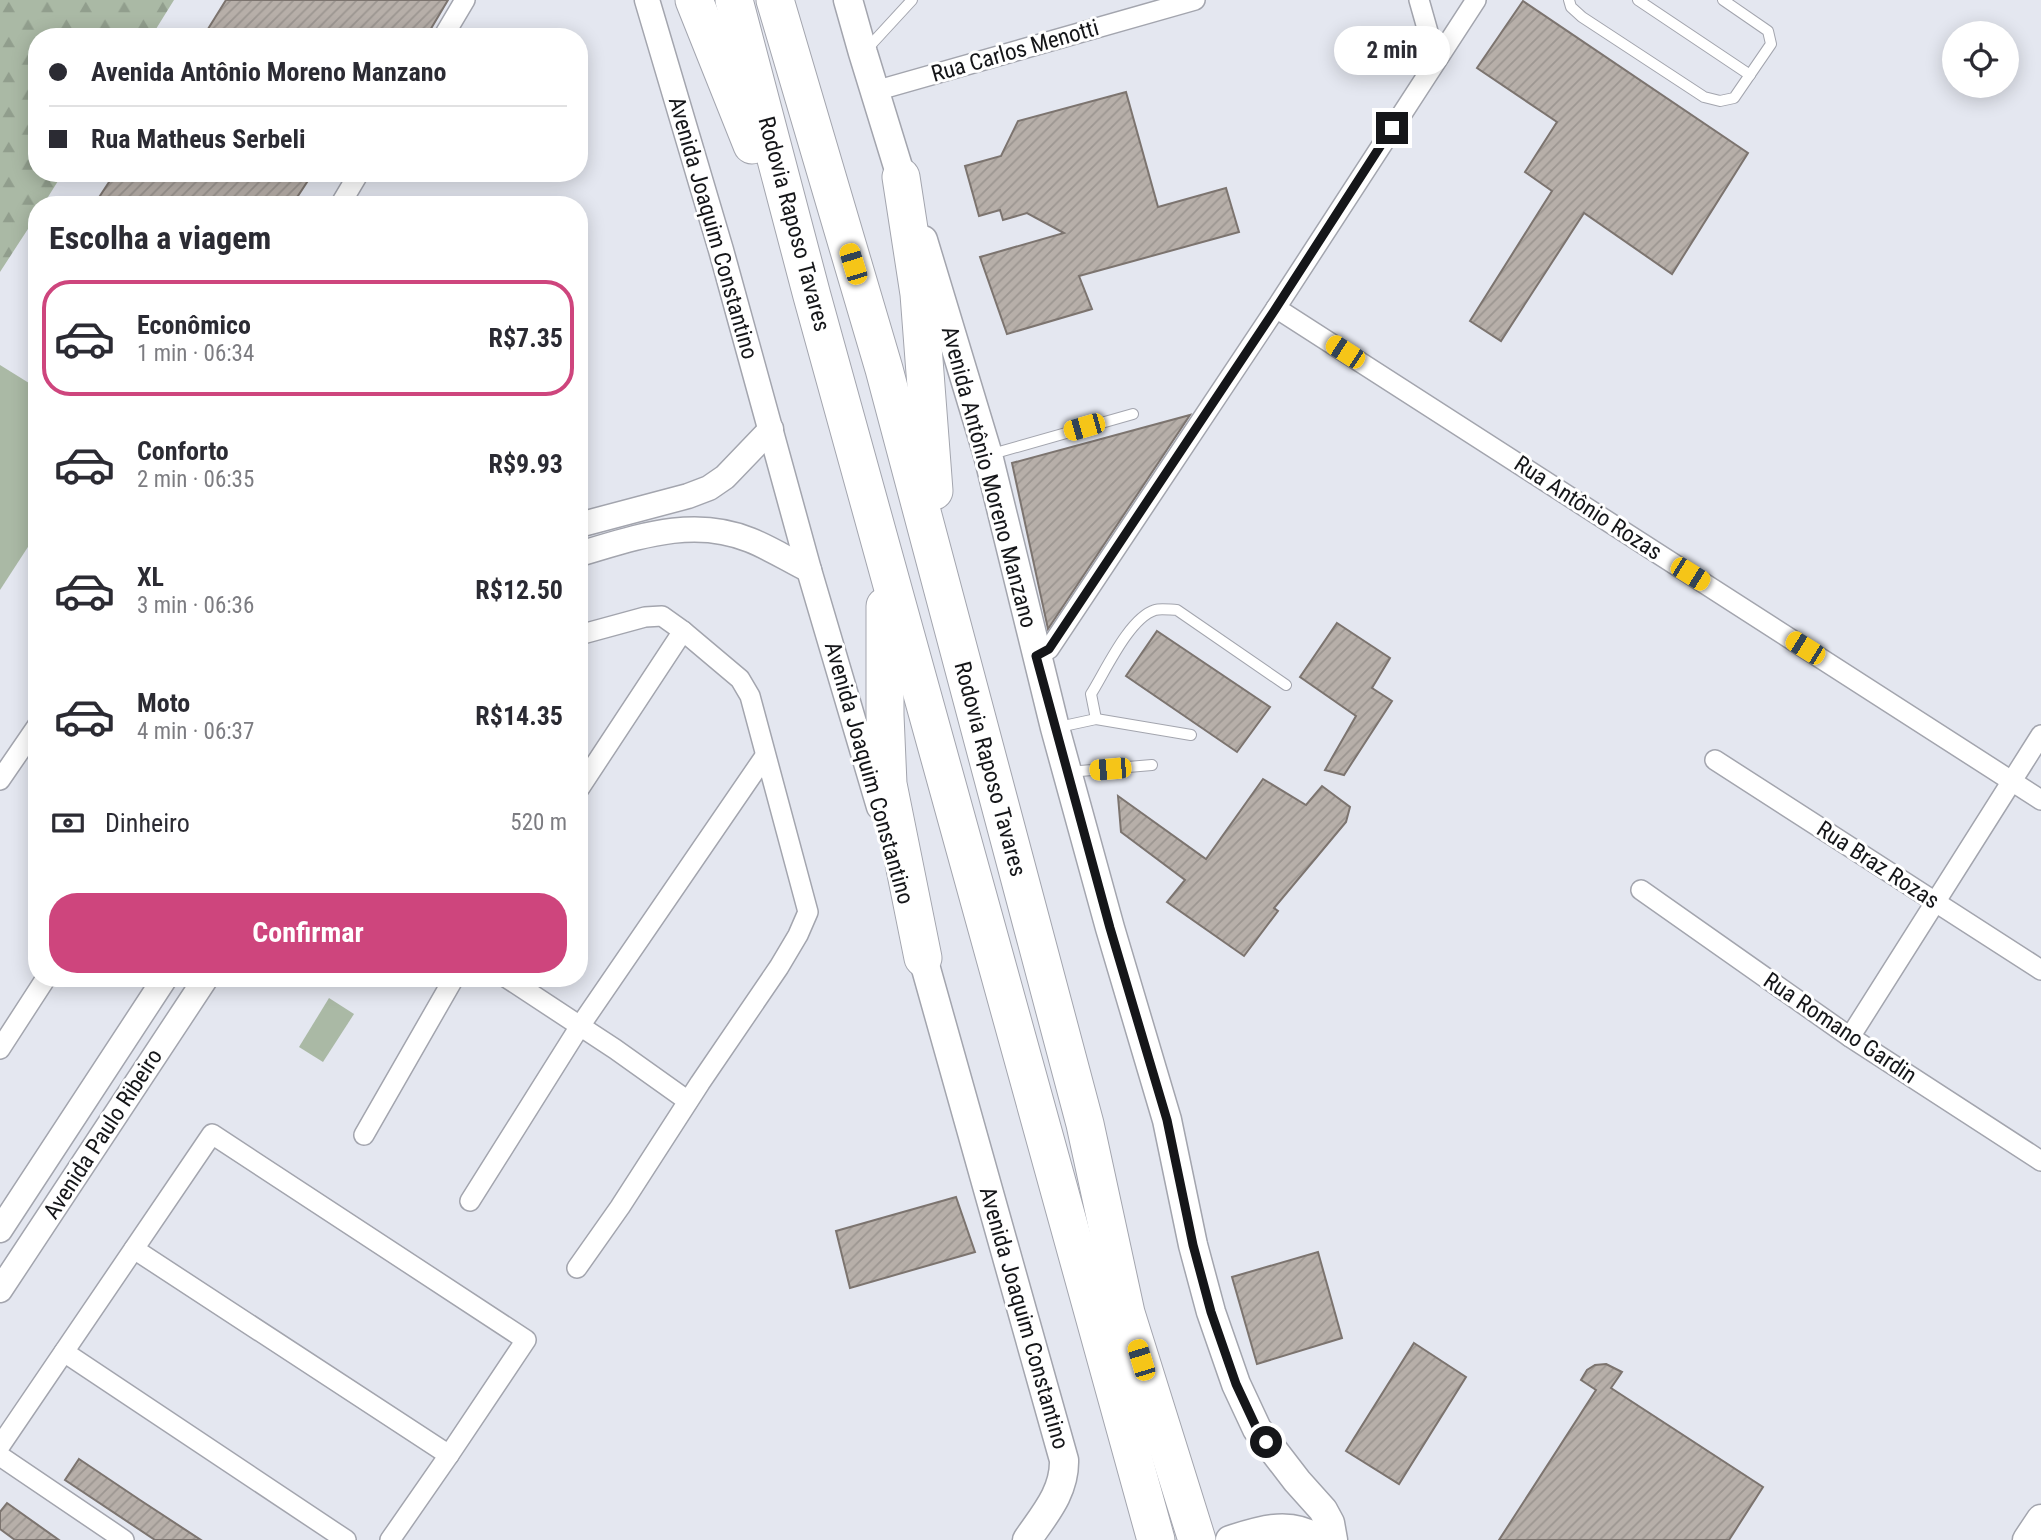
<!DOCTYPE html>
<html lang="pt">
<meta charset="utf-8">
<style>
:root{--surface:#fff;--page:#f2f2f3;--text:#2b2b33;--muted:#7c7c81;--line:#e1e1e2;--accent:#ce457d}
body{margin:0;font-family:"Roboto Condensed",sans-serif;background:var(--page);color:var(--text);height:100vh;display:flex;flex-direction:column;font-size:26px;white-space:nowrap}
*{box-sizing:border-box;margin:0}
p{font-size:23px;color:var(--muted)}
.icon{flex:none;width:38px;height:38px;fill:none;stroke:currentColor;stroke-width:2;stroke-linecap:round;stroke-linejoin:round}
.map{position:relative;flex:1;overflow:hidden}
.sheet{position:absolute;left:28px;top:196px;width:560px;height:791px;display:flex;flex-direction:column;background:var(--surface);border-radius:28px;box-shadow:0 4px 18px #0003}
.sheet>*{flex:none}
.guide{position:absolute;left:28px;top:28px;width:560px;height:154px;border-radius:28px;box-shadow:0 4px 18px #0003;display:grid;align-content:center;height:154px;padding:0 21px;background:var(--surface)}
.controls{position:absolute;left:1942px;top:21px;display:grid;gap:14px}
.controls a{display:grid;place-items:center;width:77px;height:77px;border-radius:50%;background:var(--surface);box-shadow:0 4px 18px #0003;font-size:35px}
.end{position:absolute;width:32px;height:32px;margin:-16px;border:9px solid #151619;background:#fff;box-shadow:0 0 0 4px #fff}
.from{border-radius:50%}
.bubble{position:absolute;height:49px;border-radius:24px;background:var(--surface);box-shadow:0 4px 18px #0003;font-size:23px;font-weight:700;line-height:49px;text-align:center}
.car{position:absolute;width:21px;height:42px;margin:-21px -10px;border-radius:9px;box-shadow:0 0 5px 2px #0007;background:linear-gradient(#f5c518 24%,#345 0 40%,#f5c518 0 76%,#345 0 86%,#f5c518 0)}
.guide b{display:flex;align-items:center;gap:24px;height:66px;font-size:26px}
.guide b+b{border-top:2px solid var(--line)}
.guide i{width:18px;height:18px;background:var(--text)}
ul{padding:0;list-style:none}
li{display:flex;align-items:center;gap:21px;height:116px;margin:0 14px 10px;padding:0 7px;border:4px solid transparent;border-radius:28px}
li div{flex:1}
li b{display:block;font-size:26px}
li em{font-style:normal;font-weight:700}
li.selected{border-color:var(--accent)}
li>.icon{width:63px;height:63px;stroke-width:1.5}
h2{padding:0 21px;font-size:32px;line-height:84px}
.pay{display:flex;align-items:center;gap:18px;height:77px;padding:0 21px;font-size:26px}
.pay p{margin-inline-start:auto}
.cta{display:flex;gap:14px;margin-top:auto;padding:14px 21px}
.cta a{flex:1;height:80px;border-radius:28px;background:var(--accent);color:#fff;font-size:28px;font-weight:700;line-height:80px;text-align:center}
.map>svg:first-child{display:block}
.grass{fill:#aab9a5}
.forest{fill:url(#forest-firs)}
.building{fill:url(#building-hatch);stroke:#7c746f;stroke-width:2}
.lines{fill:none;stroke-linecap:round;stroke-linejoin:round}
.service-casing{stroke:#a3a5ae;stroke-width:12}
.minor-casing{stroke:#a3a5ae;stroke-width:22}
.tertiary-casing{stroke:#a3a5ae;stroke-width:27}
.secondary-casing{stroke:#a3a5ae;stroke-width:31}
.motorway-casing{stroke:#a3a5ae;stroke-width:39}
.service{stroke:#fff;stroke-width:10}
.minor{stroke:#fff;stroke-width:19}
.tertiary{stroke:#fff;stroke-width:24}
.secondary{stroke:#fff;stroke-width:28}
.motorway{stroke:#fff;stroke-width:37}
.route{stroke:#151619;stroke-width:9}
.labels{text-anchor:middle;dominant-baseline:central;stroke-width:6;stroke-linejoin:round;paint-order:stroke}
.street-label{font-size:23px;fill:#151619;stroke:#fff}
</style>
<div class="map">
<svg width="2041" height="1540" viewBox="0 0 2041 1540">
<defs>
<pattern id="forest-firs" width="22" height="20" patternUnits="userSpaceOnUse" patternTransform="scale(1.75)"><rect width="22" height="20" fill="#aab9a5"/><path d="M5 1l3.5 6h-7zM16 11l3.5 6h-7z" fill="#919e8d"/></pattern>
<pattern id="building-hatch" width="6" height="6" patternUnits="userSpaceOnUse" patternTransform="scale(1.75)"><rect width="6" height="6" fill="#b7afa9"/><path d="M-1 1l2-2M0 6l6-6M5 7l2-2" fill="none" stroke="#9c9691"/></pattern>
</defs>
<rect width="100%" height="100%" fill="#e4e7f0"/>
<g class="grass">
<polygon points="0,365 37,388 37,533 0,590"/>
<polygon points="329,998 354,1014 323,1062 299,1047"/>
</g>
<polygon class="forest" points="0,0 174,0 151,37 37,37 37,173 63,173 43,205 37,205 37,215 0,272"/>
<g class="building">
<polygon points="226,0 448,0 426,37 203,37"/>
<polygon points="1523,1 1748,153 1672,274 1584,213 1501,341 1470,321 1552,191 1525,172 1557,122 1477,68"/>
<polygon points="1126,92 1158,207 1226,188 1239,232 1079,276 1092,309 1007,334 980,257 1064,233 1027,213 1003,220 1000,210 979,216 965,166 1001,156 1018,121"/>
<polygon points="115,173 313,173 292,205 94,205"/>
<polygon points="1190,415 1048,629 1012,463"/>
<polygon points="1337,623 1390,658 1372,688 1392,701 1344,775 1325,770 1356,716 1300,677"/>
<polygon points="1157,631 1270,707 1237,752 1126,676"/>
<polygon points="1263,779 1306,805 1322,786 1350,807 1346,822 1274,908 1278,911 1244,956 1167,902 1185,880 1121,832 1118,796 1206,859"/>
<polygon points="956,1197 975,1252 850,1288 836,1231"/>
<polygon points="1318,1252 1342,1338 1257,1364 1232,1277"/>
<polygon points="1414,1343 1466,1377 1399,1484 1346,1451"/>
<polygon points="1606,1364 1622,1372 1611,1388 1763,1487 1729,1540 1499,1540 1596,1390 1581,1380 1587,1370 1595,1365"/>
<polygon points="79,1459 140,1500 201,1540 155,1540 65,1480"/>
<polygon points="7,1503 59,1540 15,1540 0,1529 0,1512"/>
</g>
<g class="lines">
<defs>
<g id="service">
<polyline points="1569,0 1571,7 1582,17 1704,97 1720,101 1734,98 1771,44 1768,31 1723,0"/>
<polyline points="1638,0 1750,75"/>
<polyline points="866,50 912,0"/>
<polyline points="992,454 1133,414"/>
<path d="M1096,719l-5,-25c14,-22 38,-76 64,-84 6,-2 16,0 22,0l109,75"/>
<polyline points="1059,727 1096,719 1191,735"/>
<polyline points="1068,772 1152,765"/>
</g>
<g id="minor">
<polyline points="1419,0 1436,60"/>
<polyline points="443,37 465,0"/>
<polyline points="875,91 1195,0"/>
<polyline points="340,205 359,173"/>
<polyline points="1276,308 2041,800"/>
<polyline points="1036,655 1049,649 1276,308 1476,0"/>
<polyline points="1715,760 2041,970"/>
<polyline points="0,780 37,726"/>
<polyline points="579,789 683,631"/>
<polyline points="1641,890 1850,1037 2041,1161"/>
<polyline points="507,978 615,1049 688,1101"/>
<polyline points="1850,1037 2041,735"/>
<polyline points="0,1049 46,978"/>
<polyline points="364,1135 454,978"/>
<polyline points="470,1201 580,1026 765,756"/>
<polyline points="134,1249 449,1455"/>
<polyline points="577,1268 620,1207 700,1083 779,967 798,935 808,912 750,696 740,679 683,631 662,616 645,617 579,635"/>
<polyline points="64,1352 346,1540"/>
<polyline points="0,1446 212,1134 526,1340 449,1455 390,1540"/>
<polyline points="0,1456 124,1540"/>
</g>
<g id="tertiary">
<polyline points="647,0 721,250 809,570 879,807"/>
<polyline points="579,525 688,496 709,488 725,477 771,429"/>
<path d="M579,554c56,-16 113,-38 171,-14 20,8 39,20 59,30"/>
<polyline points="0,1230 165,978"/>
<polyline points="0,1290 206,978"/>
</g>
<g id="secondary">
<polyline points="848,0 863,53 907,196"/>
<polyline points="923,240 988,455 1055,728 1110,928 1167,1120 1193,1245 1211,1312 1236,1384 1257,1429 1297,1481 1323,1510 1330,1523 1333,1540"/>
<path d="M923,958l141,502c1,32 -20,55 -37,80"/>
<path d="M1230,1540c32,-10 60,-20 90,0"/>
<polyline points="2027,1540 2041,1519"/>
</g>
<g id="motorway">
<polyline points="694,0 752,145"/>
<polyline points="734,0 812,296 1156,1540"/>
<polyline points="775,0 884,369 1085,1124 1126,1313 1197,1540"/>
<polyline points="901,177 919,294 934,491"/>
<polyline points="885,606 885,715 888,784 923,958"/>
</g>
</defs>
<use href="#service" class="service-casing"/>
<use href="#minor" class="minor-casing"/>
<use href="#tertiary" class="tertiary-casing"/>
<use href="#secondary" class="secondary-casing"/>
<use href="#motorway" class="motorway-casing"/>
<use href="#service" class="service"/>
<use href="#minor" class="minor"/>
<use href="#tertiary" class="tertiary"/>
<use href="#secondary" class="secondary"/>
<use href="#motorway" class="motorway"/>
</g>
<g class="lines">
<polyline class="route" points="1266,1442 1257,1429 1236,1384 1211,1312 1193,1245 1167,1120 1110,928 1036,656 1049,649 1276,308 1392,128"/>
</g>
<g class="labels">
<g class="street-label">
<text transform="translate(1015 51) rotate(-16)">Rua Carlos Menotti</text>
<text transform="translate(794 224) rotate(75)">Rodovia Raposo Tavares</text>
<text transform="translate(713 228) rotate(74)">Avenida Joaquim Constantino</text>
<text transform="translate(989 477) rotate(75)">Avenida Antônio Moreno Manzano</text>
<text transform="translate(1588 508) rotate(33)">Rua Antônio Rozas</text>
<text transform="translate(990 769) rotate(75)">Rodovia Raposo Tavares</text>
<text transform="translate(869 773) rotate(74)">Avenida Joaquim Constantino</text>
<text transform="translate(1878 865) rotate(33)">Rua Braz Rozas</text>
<text transform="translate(1840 1028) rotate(34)">Rua Romano Gardin</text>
<text transform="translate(103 1134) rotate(-57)">Avenida Paulo Ribeiro</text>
<text transform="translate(1024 1318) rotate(74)">Avenida Joaquim Constantino</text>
</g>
</g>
</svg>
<div class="controls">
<a><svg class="icon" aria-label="locate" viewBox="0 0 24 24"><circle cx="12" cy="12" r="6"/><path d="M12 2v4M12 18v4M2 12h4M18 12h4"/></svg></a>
</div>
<i class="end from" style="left:1266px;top:1442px"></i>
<i class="end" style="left:1392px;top:128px"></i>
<div class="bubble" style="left:1334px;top:26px;width:116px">2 min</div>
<i class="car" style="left:853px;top:264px;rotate:343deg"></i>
<i class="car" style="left:1345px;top:352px;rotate:303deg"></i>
<i class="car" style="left:1084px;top:427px;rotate:254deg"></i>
<i class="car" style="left:1690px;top:574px;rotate:122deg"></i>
<i class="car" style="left:1805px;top:648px;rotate:302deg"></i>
<i class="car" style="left:1110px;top:769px;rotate:265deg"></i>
<i class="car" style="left:1141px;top:1360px;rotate:343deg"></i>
<div class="guide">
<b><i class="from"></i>Avenida Antônio Moreno Manzano</b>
<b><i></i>Rua Matheus Serbeli</b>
</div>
<section class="sheet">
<h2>Escolha a viagem</h2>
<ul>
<li class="selected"><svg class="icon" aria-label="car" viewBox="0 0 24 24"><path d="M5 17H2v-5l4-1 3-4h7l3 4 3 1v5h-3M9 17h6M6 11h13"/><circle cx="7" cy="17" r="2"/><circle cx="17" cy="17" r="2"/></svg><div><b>Econômico</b><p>1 min · 06:34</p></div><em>R$7.35</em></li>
<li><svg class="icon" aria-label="car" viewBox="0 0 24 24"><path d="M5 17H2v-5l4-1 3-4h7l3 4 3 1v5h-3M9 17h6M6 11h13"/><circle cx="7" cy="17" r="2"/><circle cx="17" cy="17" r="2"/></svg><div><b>Conforto</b><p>2 min · 06:35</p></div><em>R$9.93</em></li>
<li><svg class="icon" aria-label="car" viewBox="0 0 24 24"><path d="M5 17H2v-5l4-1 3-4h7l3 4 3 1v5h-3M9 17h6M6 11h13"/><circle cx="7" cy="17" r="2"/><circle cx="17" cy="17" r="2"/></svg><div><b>XL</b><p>3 min · 06:36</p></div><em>R$12.50</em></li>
<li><svg class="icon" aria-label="car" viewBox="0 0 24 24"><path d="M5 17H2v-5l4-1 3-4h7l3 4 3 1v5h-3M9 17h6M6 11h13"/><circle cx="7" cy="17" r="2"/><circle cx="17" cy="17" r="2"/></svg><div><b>Moto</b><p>4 min · 06:37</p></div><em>R$14.35</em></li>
</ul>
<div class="pay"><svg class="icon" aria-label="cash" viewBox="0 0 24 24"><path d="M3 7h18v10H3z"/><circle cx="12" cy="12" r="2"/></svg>Dinheiro<p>520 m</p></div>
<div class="cta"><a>Confirmar</a></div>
</section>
</div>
